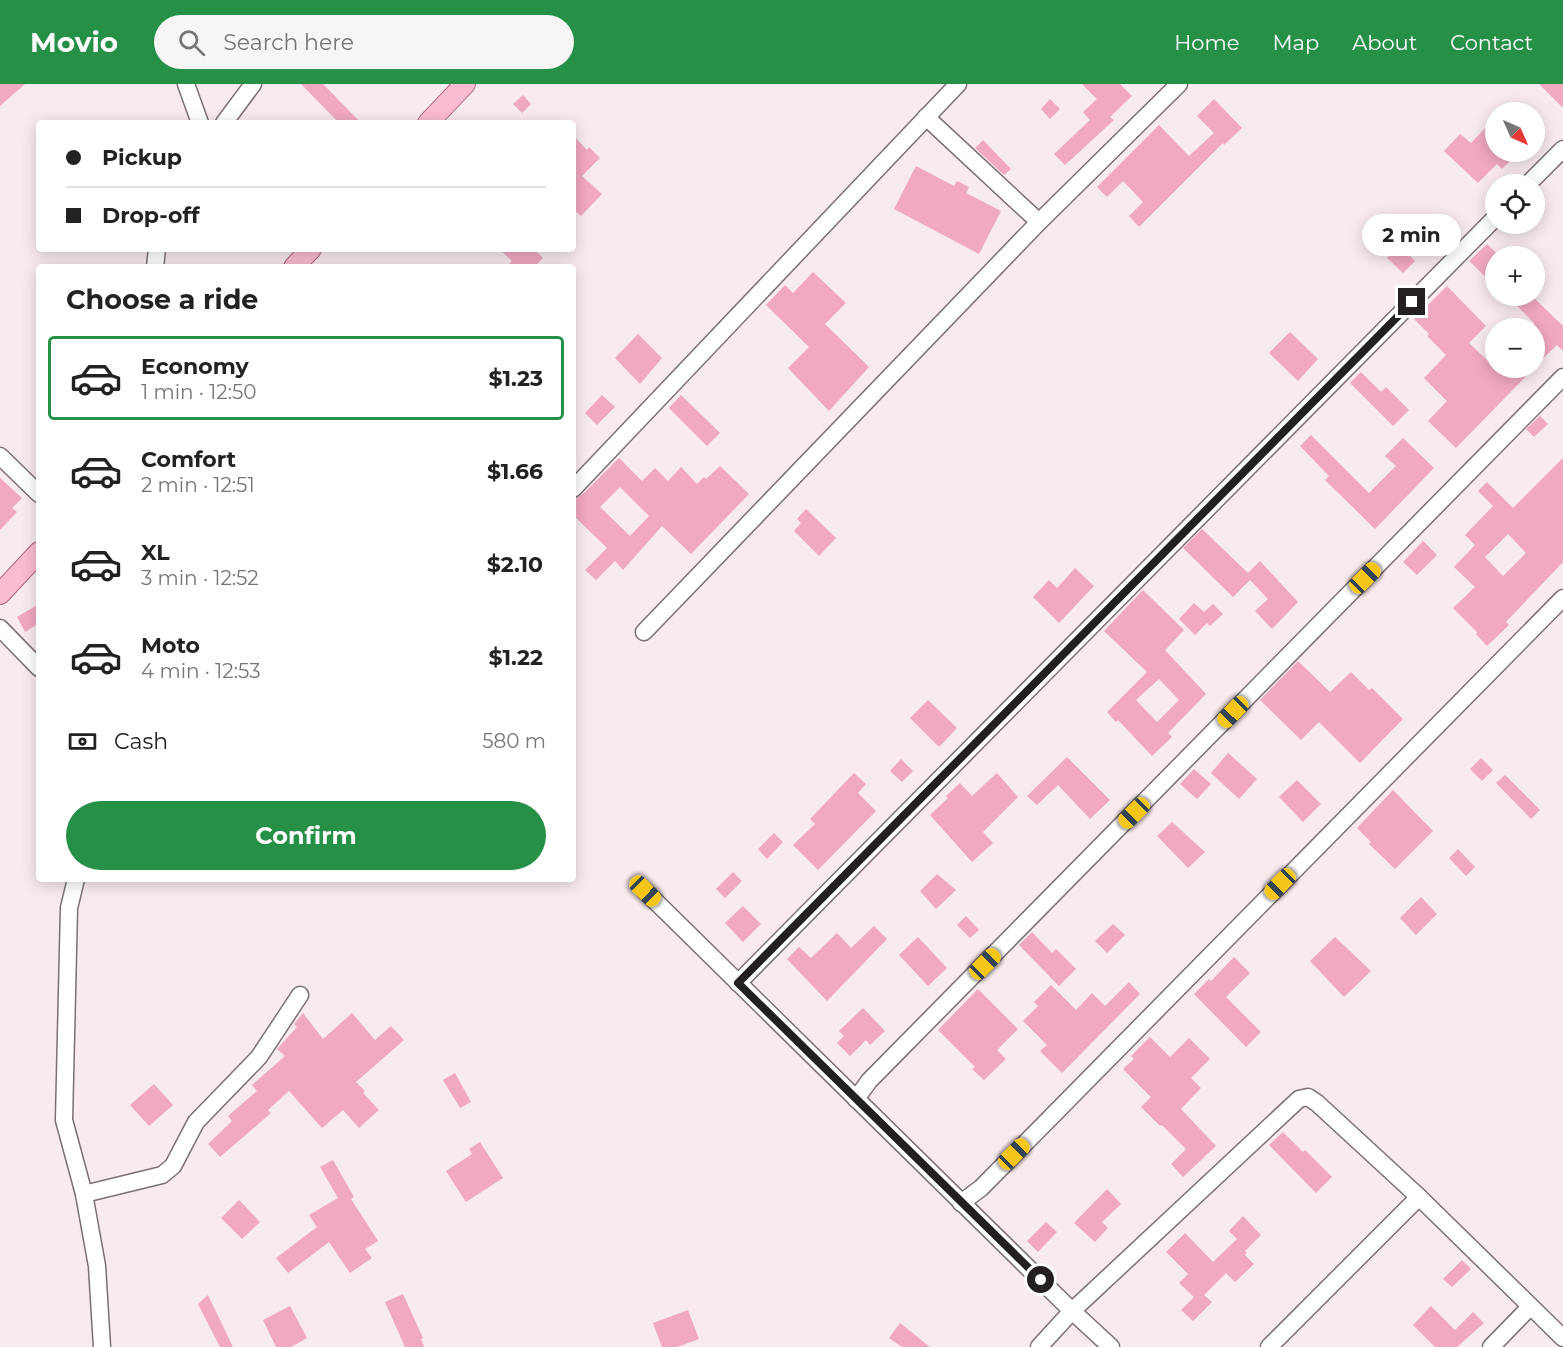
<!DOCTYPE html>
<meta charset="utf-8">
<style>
:root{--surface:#fff;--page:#f6f6f6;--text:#222;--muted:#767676;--line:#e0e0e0;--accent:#279047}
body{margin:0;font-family:Montserrat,sans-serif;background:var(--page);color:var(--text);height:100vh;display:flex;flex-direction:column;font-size:22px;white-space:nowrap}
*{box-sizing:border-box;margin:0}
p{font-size:20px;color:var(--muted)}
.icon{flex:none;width:33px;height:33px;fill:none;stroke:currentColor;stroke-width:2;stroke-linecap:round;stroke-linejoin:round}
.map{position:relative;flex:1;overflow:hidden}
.sheet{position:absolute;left:36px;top:180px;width:540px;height:618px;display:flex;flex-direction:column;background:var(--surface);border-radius:6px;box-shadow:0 3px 15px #0003}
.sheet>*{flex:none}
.banner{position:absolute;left:36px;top:36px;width:540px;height:132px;border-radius:6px;box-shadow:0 3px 15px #0003;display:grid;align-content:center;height:132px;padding:0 30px;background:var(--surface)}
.needle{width:39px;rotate:135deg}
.fabs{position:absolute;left:1485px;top:18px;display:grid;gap:12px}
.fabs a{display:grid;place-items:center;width:60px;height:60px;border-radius:50%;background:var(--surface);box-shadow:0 3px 15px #0003;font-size:30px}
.end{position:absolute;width:27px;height:27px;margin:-14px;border:8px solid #241f21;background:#fff;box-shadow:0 0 0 3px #fff}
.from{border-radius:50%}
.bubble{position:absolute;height:42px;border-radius:21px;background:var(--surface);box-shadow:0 3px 15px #0003;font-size:20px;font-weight:700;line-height:42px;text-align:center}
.car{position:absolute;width:18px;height:36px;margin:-18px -9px;border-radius:8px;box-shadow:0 0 4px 2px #0007;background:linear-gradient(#f5c518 24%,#345 0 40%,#f5c518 0 76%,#345 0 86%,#f5c518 0)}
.banner b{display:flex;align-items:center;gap:21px;height:57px;font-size:22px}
.banner b+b{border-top:2px solid var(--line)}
.banner i{width:15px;height:15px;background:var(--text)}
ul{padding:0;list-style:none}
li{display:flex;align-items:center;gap:18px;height:84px;margin:0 12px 9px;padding:0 18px;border:3px solid transparent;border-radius:6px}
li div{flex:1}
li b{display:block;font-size:22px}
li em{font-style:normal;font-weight:700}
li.active{border-color:var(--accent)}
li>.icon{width:54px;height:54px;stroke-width:1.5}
h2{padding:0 30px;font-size:27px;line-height:72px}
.pay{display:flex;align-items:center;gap:15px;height:66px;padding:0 30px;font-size:22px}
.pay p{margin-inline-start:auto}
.primary-button{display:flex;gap:12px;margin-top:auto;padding:12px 30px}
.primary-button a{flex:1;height:69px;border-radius:36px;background:var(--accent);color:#fff;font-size:24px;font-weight:700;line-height:69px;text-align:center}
header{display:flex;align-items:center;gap:36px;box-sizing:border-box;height:84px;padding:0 30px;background:var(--accent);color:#fff}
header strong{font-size:28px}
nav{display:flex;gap:33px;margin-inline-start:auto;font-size:21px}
.search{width:420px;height:54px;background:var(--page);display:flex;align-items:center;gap:15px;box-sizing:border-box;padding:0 21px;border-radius:33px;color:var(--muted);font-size:22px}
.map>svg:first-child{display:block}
.building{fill:#f1a9bf;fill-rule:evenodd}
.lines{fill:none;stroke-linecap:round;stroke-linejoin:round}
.minor-casing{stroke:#7c7073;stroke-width:19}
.major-casing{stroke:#ae667f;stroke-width:22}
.minor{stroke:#fff;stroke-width:16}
.major{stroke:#fbbbd0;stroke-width:20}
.route{stroke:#241f21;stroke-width:8}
</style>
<header>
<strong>Movio</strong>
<div class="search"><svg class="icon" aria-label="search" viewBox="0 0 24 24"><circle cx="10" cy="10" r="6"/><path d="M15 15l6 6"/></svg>Search here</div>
<nav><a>Home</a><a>Map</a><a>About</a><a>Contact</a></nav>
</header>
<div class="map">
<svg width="1563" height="1263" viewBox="0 0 1563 1263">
<rect width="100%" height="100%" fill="#f9eaee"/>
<g class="building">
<polygon points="0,0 25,0 0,22"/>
<polygon points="301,0 323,0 361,39 339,39"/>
<polygon points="1082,0 1120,0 1132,12 1110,33 1114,36 1065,81 1054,70 1090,36 1083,28 1097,15"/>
<polygon points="1539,0 1563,0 1563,24"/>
<polygon points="523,11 531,20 522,29 513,20"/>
<polygon points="1050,15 1060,25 1050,35 1041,25"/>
<polygon points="1214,15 1242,44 1224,61 1223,59 1139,143 1129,132 1143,118 1123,97 1107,113 1097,103 1159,41 1189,72 1214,49 1197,32"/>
<polygon points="1496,33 1496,68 1519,68 1502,85 1497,80 1478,99 1444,67 1460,50 1471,59"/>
<polygon points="573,51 587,66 589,63 600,74 582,92 602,110 581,132 573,125"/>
<polygon points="983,56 1011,85 1004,91 975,64"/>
<polygon points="916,82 954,102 957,97 969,103 966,109 1001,127 979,170 894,125"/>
<polygon points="1487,160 1496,169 1496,203 1469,177"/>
<polygon points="1399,161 1415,177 1403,189 1387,174"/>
<polygon points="499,165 534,165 543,174 534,183 506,183 512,177"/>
<polygon points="813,188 846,219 825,240 869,283 829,327 788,284 809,263 766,221 785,201 793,209"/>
<polygon points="1447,202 1486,242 1469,259 1488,277 1496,269 1496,284 1534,284 1456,364 1428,337 1447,317 1424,294 1446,271 1427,252 1429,250 1414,235"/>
<polygon points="1507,212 1532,212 1563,242 1563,267 1557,261 1534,283 1534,239"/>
<polygon points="1290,248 1318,275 1298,297 1269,269"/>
<polygon points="638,250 662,274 640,300 615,274"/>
<polygon points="1361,288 1381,308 1386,303 1409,326 1393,342 1350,299"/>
<polygon points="602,311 615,323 597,341 585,329"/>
<polygon points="681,311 720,349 707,362 669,324"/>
<polygon points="1540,332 1548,340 1534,353 1526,345"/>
<polygon points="1311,351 1369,409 1396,382 1385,372 1403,354 1434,384 1375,445 1325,396 1329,392 1300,362"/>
<path d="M619,374l23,23 13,-13 13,13 13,-14 16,17 7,-7 2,2 14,-13 29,28 -58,60 -29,-28 -39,44 -8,-9 -19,19 -11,-10 22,-22 -34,-33v-14l12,-9zM620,403l29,29 -19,20 -30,-29z"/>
<path d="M1563,374v104l-57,60 3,3 -22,21 -11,-12 1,-2 -24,-24 22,-21 -21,-20 21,-22 -10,-10 28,-29 -15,-15 9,-9 26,26zM1508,450l18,19 -23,23 -18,-19z"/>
<polygon points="0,394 22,414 12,424 17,428 0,446"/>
<polygon points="806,425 836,454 819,472 794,447 801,439 797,435"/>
<polygon points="1202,445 1248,489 1260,477 1298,518 1272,545 1255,527 1268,515 1250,496 1233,513 1183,464"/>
<polygon points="1423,457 1437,471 1417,491 1403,478"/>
<polygon points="1075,484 1094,502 1059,539 1033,513 1049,496 1057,504"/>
<path d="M1143,506l41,40 -19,20 41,44 -38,39 4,4 -20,19 -34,-36 -2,2 -9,-10 40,-40 -43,-41zM1159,595l20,21 -22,22 -21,-22z"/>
<polygon points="1194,519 1204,528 1213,520 1223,530 1210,542 1207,539 1195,551 1179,535"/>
<polygon points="39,520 39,539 25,548 17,533"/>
<polygon points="1298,577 1330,608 1351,588 1369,606 1372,604 1403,635 1360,679 1319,638 1301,656 1260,616"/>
<polygon points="928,616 957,644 939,663 910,634"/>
<polygon points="1228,669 1257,695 1239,715 1211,689"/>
<polygon points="1067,673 1110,716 1090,735 1058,701 1037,721 1027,712"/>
<polygon points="1481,674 1493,686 1482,697 1470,685"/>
<polygon points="901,675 913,687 902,698 890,687"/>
<polygon points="1194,685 1211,700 1197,715 1180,700"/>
<polygon points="854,689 866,700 858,709 876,727 818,786 793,761 815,740 810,735"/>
<polygon points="997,689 1018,713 983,748 993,759 972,778 930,731 948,714 946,712 960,699 972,712"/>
<polygon points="1505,691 1540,726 1531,735 1496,699"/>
<polygon points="1297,696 1321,720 1303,738 1279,713"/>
<polygon points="1393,706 1433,747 1395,785 1369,760 1371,758 1357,744"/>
<polygon points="1172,738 1205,768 1188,784 1157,752"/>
<polygon points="774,749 783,758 767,775 758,765"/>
<polygon points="1458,765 1475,783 1466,792 1449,774"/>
<polygon points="733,788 742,797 725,814 716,805"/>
<polygon points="937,790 956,806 936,825 920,807"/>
<polygon points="1421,813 1437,830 1416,851 1400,834"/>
<polygon points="743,822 761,840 743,858 725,839"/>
<polygon points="966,832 979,846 970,854 957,841"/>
<polygon points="1113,840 1125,851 1107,869 1095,857"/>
<polygon points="874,842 887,855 827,917 787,875 799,863 811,874 837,849 851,864"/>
<polygon points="1032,848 1052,869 1056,865 1076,885 1059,902 1019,861"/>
<polygon points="918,853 947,884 928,902 899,871"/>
<polygon points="1335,853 1371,887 1344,913 1310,877"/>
<polygon points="1234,873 1250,889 1226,913 1261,948 1246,963 1194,910 1209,895 1211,897"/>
<polygon points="1129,898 1140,910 1062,989 1040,967 1047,961 1023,937 1038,922 1034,918 1051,901 1076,926 1092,909 1105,922"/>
<polygon points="978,905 1018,945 997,966 1006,975 984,996 972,985 975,983 938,946"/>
<polygon points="863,924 885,947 870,961 866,956 850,972 837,959 844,952 839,947"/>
<polygon points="303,929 323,955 352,929 375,956 391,942 404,956 356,998 365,1007 363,1009 379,1026 359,1044 343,1026 322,1044 289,1007 268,1026 271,1029 220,1073 208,1060 232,1037 228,1032 257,1007 252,1001 285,972 277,965 297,943 294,940"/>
<polygon points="1150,953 1170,973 1189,954 1210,975 1191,994 1201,1004 1181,1025 1216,1062 1183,1093 1171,1080 1186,1065 1162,1041 1160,1042 1141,1023 1151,1013 1123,985 1134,975 1131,972"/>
<polygon points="455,989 471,1018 460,1024 443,996"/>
<polygon points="154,1000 173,1021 149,1042 130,1021"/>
<polygon points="1283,1048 1303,1068 1305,1066 1332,1093 1316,1109 1269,1061"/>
<polygon points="480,1058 503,1094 466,1118 446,1087 472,1070 469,1065"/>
<polygon points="333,1076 354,1113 351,1115 378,1157 365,1165 372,1174 350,1189 329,1158 288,1189 276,1174 317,1143 309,1131 338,1114 320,1083"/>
<polygon points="1107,1105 1121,1120 1102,1138 1108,1144 1095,1158 1074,1139"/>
<polygon points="239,1116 260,1138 242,1155 221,1134"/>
<polygon points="1243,1132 1261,1151 1245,1167 1247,1169 1245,1171 1254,1180 1235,1198 1226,1189 1204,1211 1212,1218 1193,1237 1181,1226 1194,1213 1179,1199 1188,1190 1166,1168 1185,1149 1213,1178 1237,1155 1229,1147"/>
<polygon points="1046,1138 1057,1148 1038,1168 1027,1157"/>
<polygon points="1462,1176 1471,1185 1452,1203 1443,1195"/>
<polygon points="403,1210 423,1254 421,1255 424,1263 405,1263 385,1218"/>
<polygon points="208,1211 233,1263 220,1263 198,1220"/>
<polygon points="290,1222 307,1254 291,1263 276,1263 263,1236"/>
<polygon points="1431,1222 1455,1246 1473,1228 1484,1239 1457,1263 1435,1263 1413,1241"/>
<polygon points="688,1226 699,1255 677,1263 662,1263 653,1239"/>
<polygon points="900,1239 930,1263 902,1263 889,1254"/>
</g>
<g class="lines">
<defs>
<g id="minor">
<polyline points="186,0 200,39"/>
<polyline points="926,33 1039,138"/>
<polyline points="224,39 253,0"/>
<polyline points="1528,100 1563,65"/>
<polyline points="155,183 157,165"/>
<polyline points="0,372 39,410"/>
<polyline points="573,405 958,0"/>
<polyline points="0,544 39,584"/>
<polyline points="644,548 1039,138 1179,0"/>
<polyline points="76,795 69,824 64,1036 84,1110 97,1182 102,1263"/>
<polyline points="645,807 1072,1227 1111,1263"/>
<polyline points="738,899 1496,133"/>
<polyline points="856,1015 869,997 1563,293"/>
<polyline points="84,1110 162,1091 173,1082 196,1038 259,973 300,911"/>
<polyline points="961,1119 981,1104 1563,514"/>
<polyline points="1039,1263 1072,1227 1299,1015 1308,1013 1317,1019 1419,1113 1563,1254"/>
<polyline points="1269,1263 1419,1113"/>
<polyline points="1491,1263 1530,1223"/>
</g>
<g id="major">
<polyline points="428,39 465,0"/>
<polyline points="294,183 311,165"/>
<polyline points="0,510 39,468"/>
</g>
</defs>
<use href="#minor" class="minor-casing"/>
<use href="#major" class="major-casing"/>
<use href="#minor" class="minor"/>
<use href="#major" class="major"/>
</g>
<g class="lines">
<polyline class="route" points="1041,1196 738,899 1412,218"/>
</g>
</svg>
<div class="fabs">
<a><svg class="needle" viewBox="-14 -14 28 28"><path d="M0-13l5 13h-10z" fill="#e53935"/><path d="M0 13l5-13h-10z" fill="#767676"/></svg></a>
<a><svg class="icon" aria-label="locate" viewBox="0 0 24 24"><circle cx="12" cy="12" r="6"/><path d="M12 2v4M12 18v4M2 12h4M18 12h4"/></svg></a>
<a>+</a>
<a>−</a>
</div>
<i class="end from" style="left:1041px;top:1196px"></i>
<i class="end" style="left:1412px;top:218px"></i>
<div class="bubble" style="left:1362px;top:130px;width:99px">2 min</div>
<i class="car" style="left:1365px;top:494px;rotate:45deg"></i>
<i class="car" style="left:1233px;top:628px;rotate:224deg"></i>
<i class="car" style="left:1134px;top:729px;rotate:225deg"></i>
<i class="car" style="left:1280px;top:800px;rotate:225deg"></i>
<i class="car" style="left:645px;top:807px;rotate:134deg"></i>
<i class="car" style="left:985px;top:880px;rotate:45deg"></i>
<i class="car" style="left:1014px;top:1070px;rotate:45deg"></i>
<div class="banner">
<b><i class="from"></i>Pickup</b>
<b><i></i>Drop-off</b>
</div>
<section class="sheet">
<h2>Choose a ride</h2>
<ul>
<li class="active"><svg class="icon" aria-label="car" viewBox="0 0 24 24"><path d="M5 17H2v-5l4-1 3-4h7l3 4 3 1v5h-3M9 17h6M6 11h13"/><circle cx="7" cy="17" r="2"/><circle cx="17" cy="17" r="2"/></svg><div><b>Economy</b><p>1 min · 12:50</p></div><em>$1.23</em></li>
<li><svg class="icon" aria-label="car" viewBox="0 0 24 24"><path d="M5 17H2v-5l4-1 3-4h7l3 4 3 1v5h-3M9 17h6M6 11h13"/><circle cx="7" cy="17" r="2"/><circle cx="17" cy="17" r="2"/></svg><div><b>Comfort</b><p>2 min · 12:51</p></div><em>$1.66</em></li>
<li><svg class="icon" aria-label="car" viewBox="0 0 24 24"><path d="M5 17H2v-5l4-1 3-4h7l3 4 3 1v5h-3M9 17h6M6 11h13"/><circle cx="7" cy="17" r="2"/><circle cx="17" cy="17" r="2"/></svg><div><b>XL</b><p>3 min · 12:52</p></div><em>$2.10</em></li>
<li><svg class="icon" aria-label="car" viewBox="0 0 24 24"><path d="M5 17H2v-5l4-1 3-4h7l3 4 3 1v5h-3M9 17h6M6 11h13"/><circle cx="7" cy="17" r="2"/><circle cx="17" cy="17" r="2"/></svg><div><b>Moto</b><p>4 min · 12:53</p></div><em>$1.22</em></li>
</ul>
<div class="pay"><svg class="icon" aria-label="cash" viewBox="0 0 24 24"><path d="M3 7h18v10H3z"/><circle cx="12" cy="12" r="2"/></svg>Cash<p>580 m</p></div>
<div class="primary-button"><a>Confirm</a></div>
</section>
</div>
